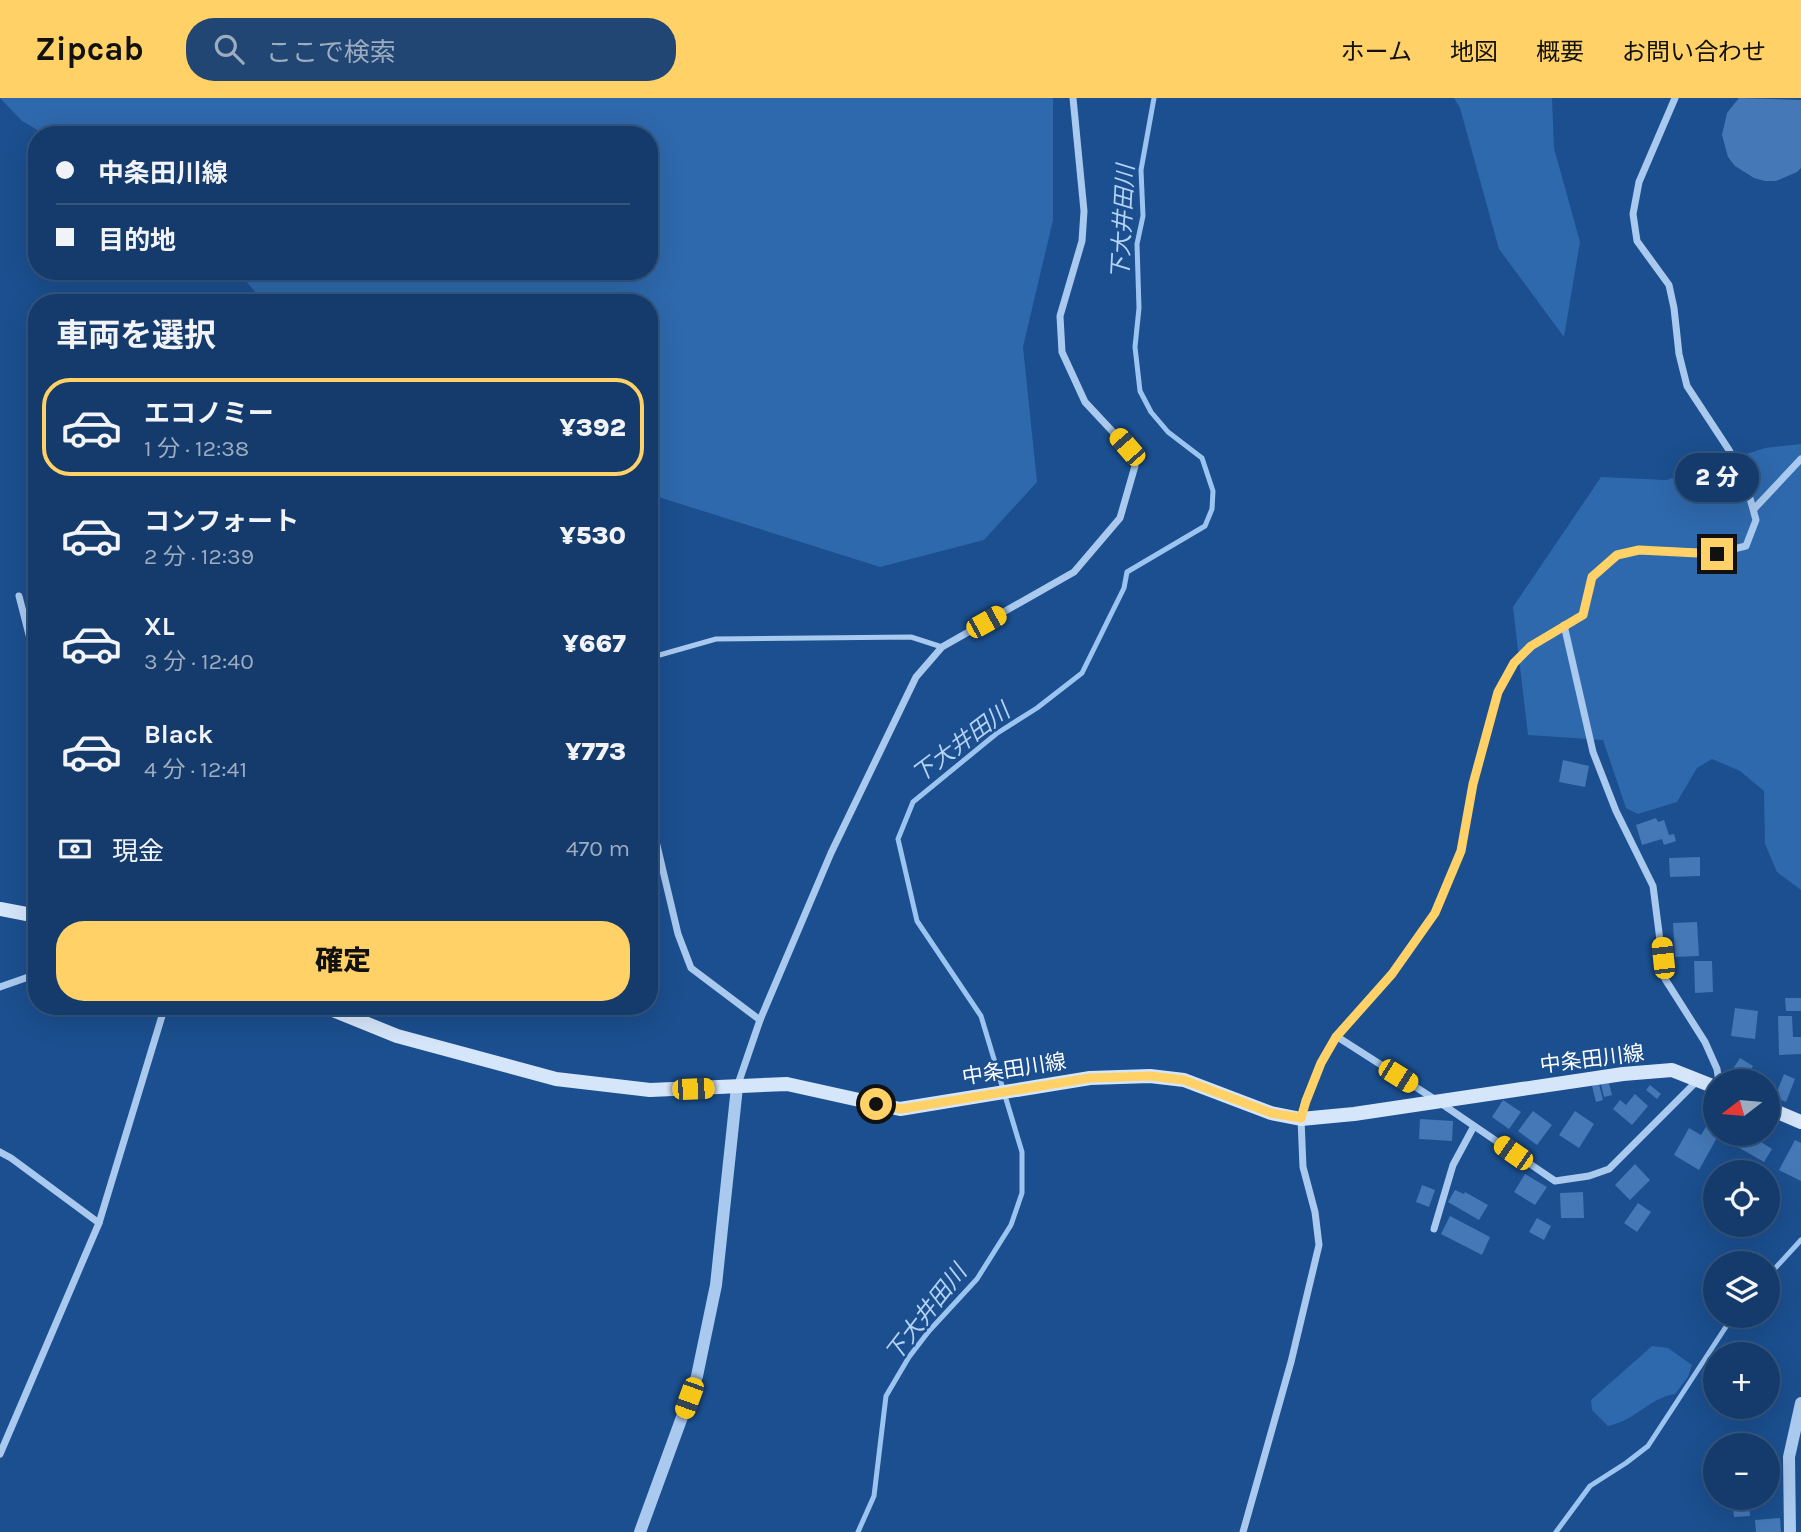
<!DOCTYPE html>
<html lang="ja">
<meta charset="utf-8">
<style>
:root{--surface:#143b6b;--page:#214673;--text:#f1f3f6;--muted:#9dadc1;--line:#33557e;--accent:#ffd166}
body{margin:0;font-family:Karla,"Noto Sans JP",sans-serif;background:var(--page);color:var(--text);height:100vh;display:flex;flex-direction:column;font-size:26px;white-space:nowrap}
*{box-sizing:border-box;margin:0}
p{font-size:23px;color:var(--muted)}
.icon{flex:none;width:38px;height:38px;fill:none;stroke:currentColor;stroke-width:2;stroke-linecap:round;stroke-linejoin:round}
.map{position:relative;flex:1;overflow:hidden}
.drawer{position:absolute;left:28px;top:196px;width:630px;height:721px;display:flex;flex-direction:column;background:var(--surface);border-radius:28px;box-shadow:0 7px 28px #0002,0 0 0 2px var(--line)}
.drawer>*{flex:none}
.hud{position:absolute;left:28px;top:28px;width:630px;height:154px;border-radius:28px;box-shadow:0 7px 28px #0002,0 0 0 2px var(--line);display:grid;align-content:center;height:154px;padding:0 28px;background:var(--surface)}
.needle{width:46px;rotate:254deg}
.controls{position:absolute;left:1703px;top:971px;display:grid;gap:14px}
.controls a{display:grid;place-items:center;width:77px;height:77px;border-radius:50%;background:var(--surface);box-shadow:0 7px 28px #0002,0 0 0 2px var(--line);font-size:35px}
.end{position:absolute;width:32px;height:32px;margin:-16px;border:9px solid #ffd166;background:#111;box-shadow:0 0 0 4px #111}
.from{border-radius:50%}
.bubble{position:absolute;height:49px;border-radius:24px;background:var(--surface);box-shadow:0 7px 28px #0002,0 0 0 2px var(--line);font-size:23px;font-weight:800;line-height:49px;text-align:center}
.car{position:absolute;width:21px;height:42px;margin:-21px -10px;border-radius:9px;box-shadow:0 0 5px 2px #0007;background:linear-gradient(#f5c518 24%,#345 0 40%,#f5c518 0 76%,#345 0 86%,#f5c518 0)}
.hud b{display:flex;align-items:center;gap:24px;height:66px;font-size:26px}
.hud b+b{border-top:2px solid var(--line)}
.hud i{width:18px;height:18px;background:var(--text)}
ul{padding:0;list-style:none}
li{display:flex;align-items:center;gap:21px;height:98px;margin:0 14px 10px;padding:0 14px;border:4px solid transparent;border-radius:28px}
li div{flex:1}
li b{display:block;font-size:26px}
li em{font-style:normal;font-weight:800}
li.current{border-color:var(--accent)}
li>.icon{width:63px;height:63px;stroke-width:1.5}
h2{padding:0 28px;font-size:32px;line-height:84px}
.pay{display:flex;align-items:center;gap:18px;height:77px;padding:0 28px;font-size:26px}
.pay p{margin-inline-start:auto}
.primary-button{display:flex;gap:14px;margin-top:auto;padding:14px 28px}
.primary-button a{flex:1;height:80px;border-radius:28px;background:var(--accent);color:#111;font-size:28px;font-weight:800;line-height:80px;text-align:center}
header{display:flex;align-items:center;gap:42px;box-sizing:border-box;height:98px;padding:0 35px;background:var(--accent);color:#111}
header strong{font-size:33px}
nav{display:flex;gap:38px;margin-inline-start:auto;font-size:24px}
.search{width:490px;height:63px;background:var(--page);display:flex;align-items:center;gap:18px;box-sizing:border-box;padding:0 24px;border-radius:28px;color:var(--muted);font-size:26px}
.map>svg:first-child{display:block}
.green{fill:#2e69ad}
.lines{fill:none;stroke-linecap:round;stroke-linejoin:round}
.stream{stroke:#9cc4f0;stroke-width:5}
.building{fill:#4478b7}
.service{stroke:#a9c9ee;stroke-width:5}
.minor{stroke:#a9c9ee;stroke-width:7}
.tertiary{stroke:#a9c9ee;stroke-width:12}
.secondary{stroke:#d6e6fa;stroke-width:14}
.route{stroke:#ffd166;stroke-width:9}
.labels{text-anchor:middle;dominant-baseline:central;stroke-width:5;stroke-linejoin:round;paint-order:stroke}
.street-label{font-size:21px;fill:#fff;stroke:#1b4f8f}
.water-label{font-size:23px;font-style:italic;fill:#b5d3f5;stroke:#1b4f8f}
</style>
<header>
<strong>Zipcab</strong>
<div class="search"><svg class="icon" aria-label="search" viewBox="0 0 24 24"><circle cx="10" cy="10" r="6"/><path d="M15 15l6 6"/></svg>ここで検索</div>
<nav><a>ホーム</a><a>地図</a><a>概要</a><a>お問い合わせ</a></nav>
</header>
<div class="map">
<svg width="1801" height="1434" viewBox="0 0 1801 1434">
<rect width="100%" height="100%" fill="#1b4f8f"/>
<g class="green">
<polygon points="0,0 1053,0 1053,122 1023,249 1037,384 984,442 880,469 649,396 649,205 264,205 238,173 649,173 649,37 46,37 22,23"/>
<polygon points="1454,0 1552,0 1554,50 1580,144 1564,239 1499,151 1460,10"/>
<polygon points="1801,346 1801,792 1777,774 1765,746 1764,693 1740,673 1712,661 1697,670 1677,704 1638,716 1626,710 1603,642 1528,637 1513,509 1601,379 1666,382 1765,350"/>
<path d="M1652,1248l16,2 24,17 -4,12 -13,17c-28,5 -38,26 -67,32l-16,-16 -1,-10z"/>
</g>
<g class="lines">
<g class="stream">
<polyline points="1768,1178 1801,1142"/>
<polyline points="858,1434 874,1398 886,1298 909,1259 929,1233 977,1181 1011,1127 1022,1095 1022,1054 981,918 917,823 898,741 913,704 996,636 1037,610 1082,575 1124,490 1127,474 1205,428 1212,411 1213,393 1202,360 1168,334 1151,314 1140,293 1135,249 1139,210 1137,146 1143,118 1141,72 1154,0"/>
<polyline points="1556,1434 1590,1388 1626,1365 1648,1348 1733,1218"/>
</g>
</g>
<g class="building">
<polygon points="1739,0 1801,2 1801,70 1797,74 1776,83 1765,83 1754,80 1735,68 1728,59 1722,37 1727,15"/>
<polygon points="1563,662 1589,668 1585,689 1559,684"/>
<polygon points="1656,720 1658,724 1664,722 1669,737 1674,736 1676,743 1664,747 1662,741 1642,747 1636,727"/>
<polygon points="1700,759 1700,778 1670,779 1669,760"/>
<polygon points="1697,824 1699,858 1675,859 1673,825"/>
<polygon points="1694,863 1712,863 1713,894 1695,895"/>
<polygon points="1785,900 1801,900 1801,913 1786,913"/>
<polygon points="1735,910 1758,913 1755,941 1731,938"/>
<polygon points="1778,918 1792,918 1793,939 1801,939 1801,956 1779,957"/>
<polygon points="1740,960 1753,968 1743,984 1729,977"/>
<polygon points="1784,976 1795,981 1786,1004 1775,999"/>
<polygon points="1609,985 1612,997 1604,999 1601,986"/>
<polygon points="1599,986 1603,1002 1596,1004 1592,988"/>
<polygon points="1650,987 1661,996 1657,1001 1646,992"/>
<polygon points="1635,996 1648,1008 1632,1027 1613,1011 1620,1002 1626,1007"/>
<polygon points="1503,1002 1521,1014 1509,1031 1492,1019"/>
<polygon points="1533,1013 1552,1027 1537,1047 1518,1033"/>
<polygon points="1575,1013 1594,1026 1579,1050 1559,1037"/>
<polygon points="1715,1014 1715,1036 1719,1036 1699,1072 1674,1057 1689,1030 1701,1037"/>
<polygon points="1420,1021 1453,1023 1452,1043 1419,1041"/>
<polygon points="1743,1036 1765,1036 1761,1044 1772,1051 1764,1064 1736,1048"/>
<polygon points="1795,1042 1801,1045 1801,1083 1779,1072"/>
<polygon points="1635,1066 1650,1082 1630,1102 1615,1087"/>
<polygon points="1525,1076 1547,1089 1535,1107 1514,1094"/>
<polygon points="1422,1087 1435,1092 1429,1109 1416,1104"/>
<polygon points="1455,1092 1464,1096 1465,1094 1488,1107 1479,1122 1448,1104"/>
<polygon points="1583,1094 1584,1120 1561,1120 1560,1095"/>
<polygon points="1638,1105 1651,1114 1637,1134 1624,1125"/>
<polygon points="1450,1118 1490,1139 1482,1157 1441,1136"/>
<polygon points="1537,1120 1551,1128 1544,1142 1529,1134"/>
<polygon points="1754,1337 1762,1341 1759,1348 1749,1348"/>
<polygon points="1748,1400 1750,1418 1734,1419 1732,1402"/>
<polygon points="1780,1420 1781,1434 1756,1434 1755,1422"/>
</g>
<g class="lines">
<polyline class="service" points="649,560 716,541 911,539 942,549"/>
<g class="minor">
<polyline points="1754,411 1801,361"/>
<polyline points="19,498 37,568"/>
<polyline points="1564,527 1593,654 1616,713 1653,788 1665,881 1705,944 1717,971 1719,984"/>
<polyline points="649,702 651,722 678,836 691,870 760,922"/>
<polyline points="0,889 37,876"/>
<polyline points="1336,938 1439,1004 1555,1083 1589,1078 1609,1071 1698,982"/>
<polyline points="737,989 760,922 831,755 916,579 942,549 1074,474 1120,420 1135,368 1127,349 1085,304 1062,254 1060,218 1082,143 1084,113 1073,0"/>
<polyline points="0,1054 11,1060 99,1125"/>
<polyline points="1434,1131 1453,1067 1474,1028"/>
<polyline points="0,1356 99,1125 165,908"/>
<polyline points="1243,1434 1291,1264 1319,1147 1315,1114 1303,1069 1301,1021 1305,1003 1321,965 1336,938 1392,876 1435,815 1461,753 1473,686 1498,594 1515,565 1531,548 1583,517 1592,479 1617,457 1639,452 1717,455 1746,448 1756,422 1745,382 1729,352 1687,288 1679,256 1674,210 1669,187 1637,143 1633,116 1639,84 1675,0"/>
</g>
<g class="tertiary">
<polyline points="640,1434 697,1278 716,1187 737,989"/>
<polyline points="1790,1434 1789,1359 1801,1305"/>
</g>
<g class="secondary">
<polyline points="0,811 37,818"/>
<polyline points="323,908 397,938 556,981 650,992 787,986 900,1011 1090,980 1150,978 1184,982 1271,1015 1301,1021 1354,1016 1623,976 1672,972 1715,989"/>
<polyline points="1768,1010 1801,1024"/>
</g>
</g>
<g class="lines">
<polyline class="route" points="876,1006 901,1011 1090,980 1150,978 1184,982 1271,1015 1301,1020 1306,1003 1321,965 1336,939 1392,876 1435,815 1461,753 1473,686 1498,594 1514,565 1531,548 1583,517 1592,479 1617,457 1639,452 1717,456"/>
</g>
<g class="labels">
<g class="street-label">
<text transform="translate(1592 961) rotate(-7)">中条田川線</text>
<text transform="translate(1014 971) rotate(-9)">中条田川線</text>
</g>
<g class="water-label">
<text transform="translate(1123 124) rotate(-87)">下大井田川</text>
<text transform="translate(961 645) rotate(-37)">下大井田川</text>
<text transform="translate(926 1215) rotate(-52)">下大井田川</text>
</g>
</g>
</svg>
<div class="controls">
<a><svg class="needle" viewBox="-14 -14 28 28"><path d="M0-13l5 13h-10z" fill="#e53935"/><path d="M0 13l5-13h-10z" fill="#9dadc1"/></svg></a>
<a><svg class="icon" aria-label="locate" viewBox="0 0 24 24"><circle cx="12" cy="12" r="6"/><path d="M12 2v4M12 18v4M2 12h4M18 12h4"/></svg></a>
<a><svg class="icon" aria-label="layers" viewBox="0 0 24 24"><path d="M12 4l9 5-9 5-9-5zM3 14l9 5 9-5"/></svg></a>
<a>+</a>
<a>−</a>
</div>
<i class="end from" style="left:876px;top:1006px"></i>
<i class="end" style="left:1717px;top:456px"></i>
<div class="bubble" style="left:1675px;top:355px;width:84px">2 分</div>
<i class="car" style="left:1127px;top:349px;rotate:319deg"></i>
<i class="car" style="left:986px;top:524px;rotate:61deg"></i>
<i class="car" style="left:1663px;top:860px;rotate:354deg"></i>
<i class="car" style="left:1398px;top:978px;rotate:122deg"></i>
<i class="car" style="left:693px;top:991px;rotate:88deg"></i>
<i class="car" style="left:1513px;top:1055px;rotate:305deg"></i>
<i class="car" style="left:689px;top:1300px;rotate:200deg"></i>
<div class="hud">
<b><i class="from"></i>中条田川線</b>
<b><i></i>目的地</b>
</div>
<section class="drawer">
<h2>車両を選択</h2>
<ul>
<li class="current"><svg class="icon" aria-label="car" viewBox="0 0 24 24"><path d="M5 17H2v-5l4-1 3-4h7l3 4 3 1v5h-3M9 17h6M6 11h13"/><circle cx="7" cy="17" r="2"/><circle cx="17" cy="17" r="2"/></svg><div><b>エコノミー</b><p>1 分 · 12:38</p></div><em>¥392</em></li>
<li><svg class="icon" aria-label="car" viewBox="0 0 24 24"><path d="M5 17H2v-5l4-1 3-4h7l3 4 3 1v5h-3M9 17h6M6 11h13"/><circle cx="7" cy="17" r="2"/><circle cx="17" cy="17" r="2"/></svg><div><b>コンフォート</b><p>2 分 · 12:39</p></div><em>¥530</em></li>
<li><svg class="icon" aria-label="car" viewBox="0 0 24 24"><path d="M5 17H2v-5l4-1 3-4h7l3 4 3 1v5h-3M9 17h6M6 11h13"/><circle cx="7" cy="17" r="2"/><circle cx="17" cy="17" r="2"/></svg><div><b>XL</b><p>3 分 · 12:40</p></div><em>¥667</em></li>
<li><svg class="icon" aria-label="car" viewBox="0 0 24 24"><path d="M5 17H2v-5l4-1 3-4h7l3 4 3 1v5h-3M9 17h6M6 11h13"/><circle cx="7" cy="17" r="2"/><circle cx="17" cy="17" r="2"/></svg><div><b>Black</b><p>4 分 · 12:41</p></div><em>¥773</em></li>
</ul>
<div class="pay"><svg class="icon" aria-label="cash" viewBox="0 0 24 24"><path d="M3 7h18v10H3z"/><circle cx="12" cy="12" r="2"/></svg>現金<p>470 m</p></div>
<div class="primary-button"><a>確定</a></div>
</section>
</div>
